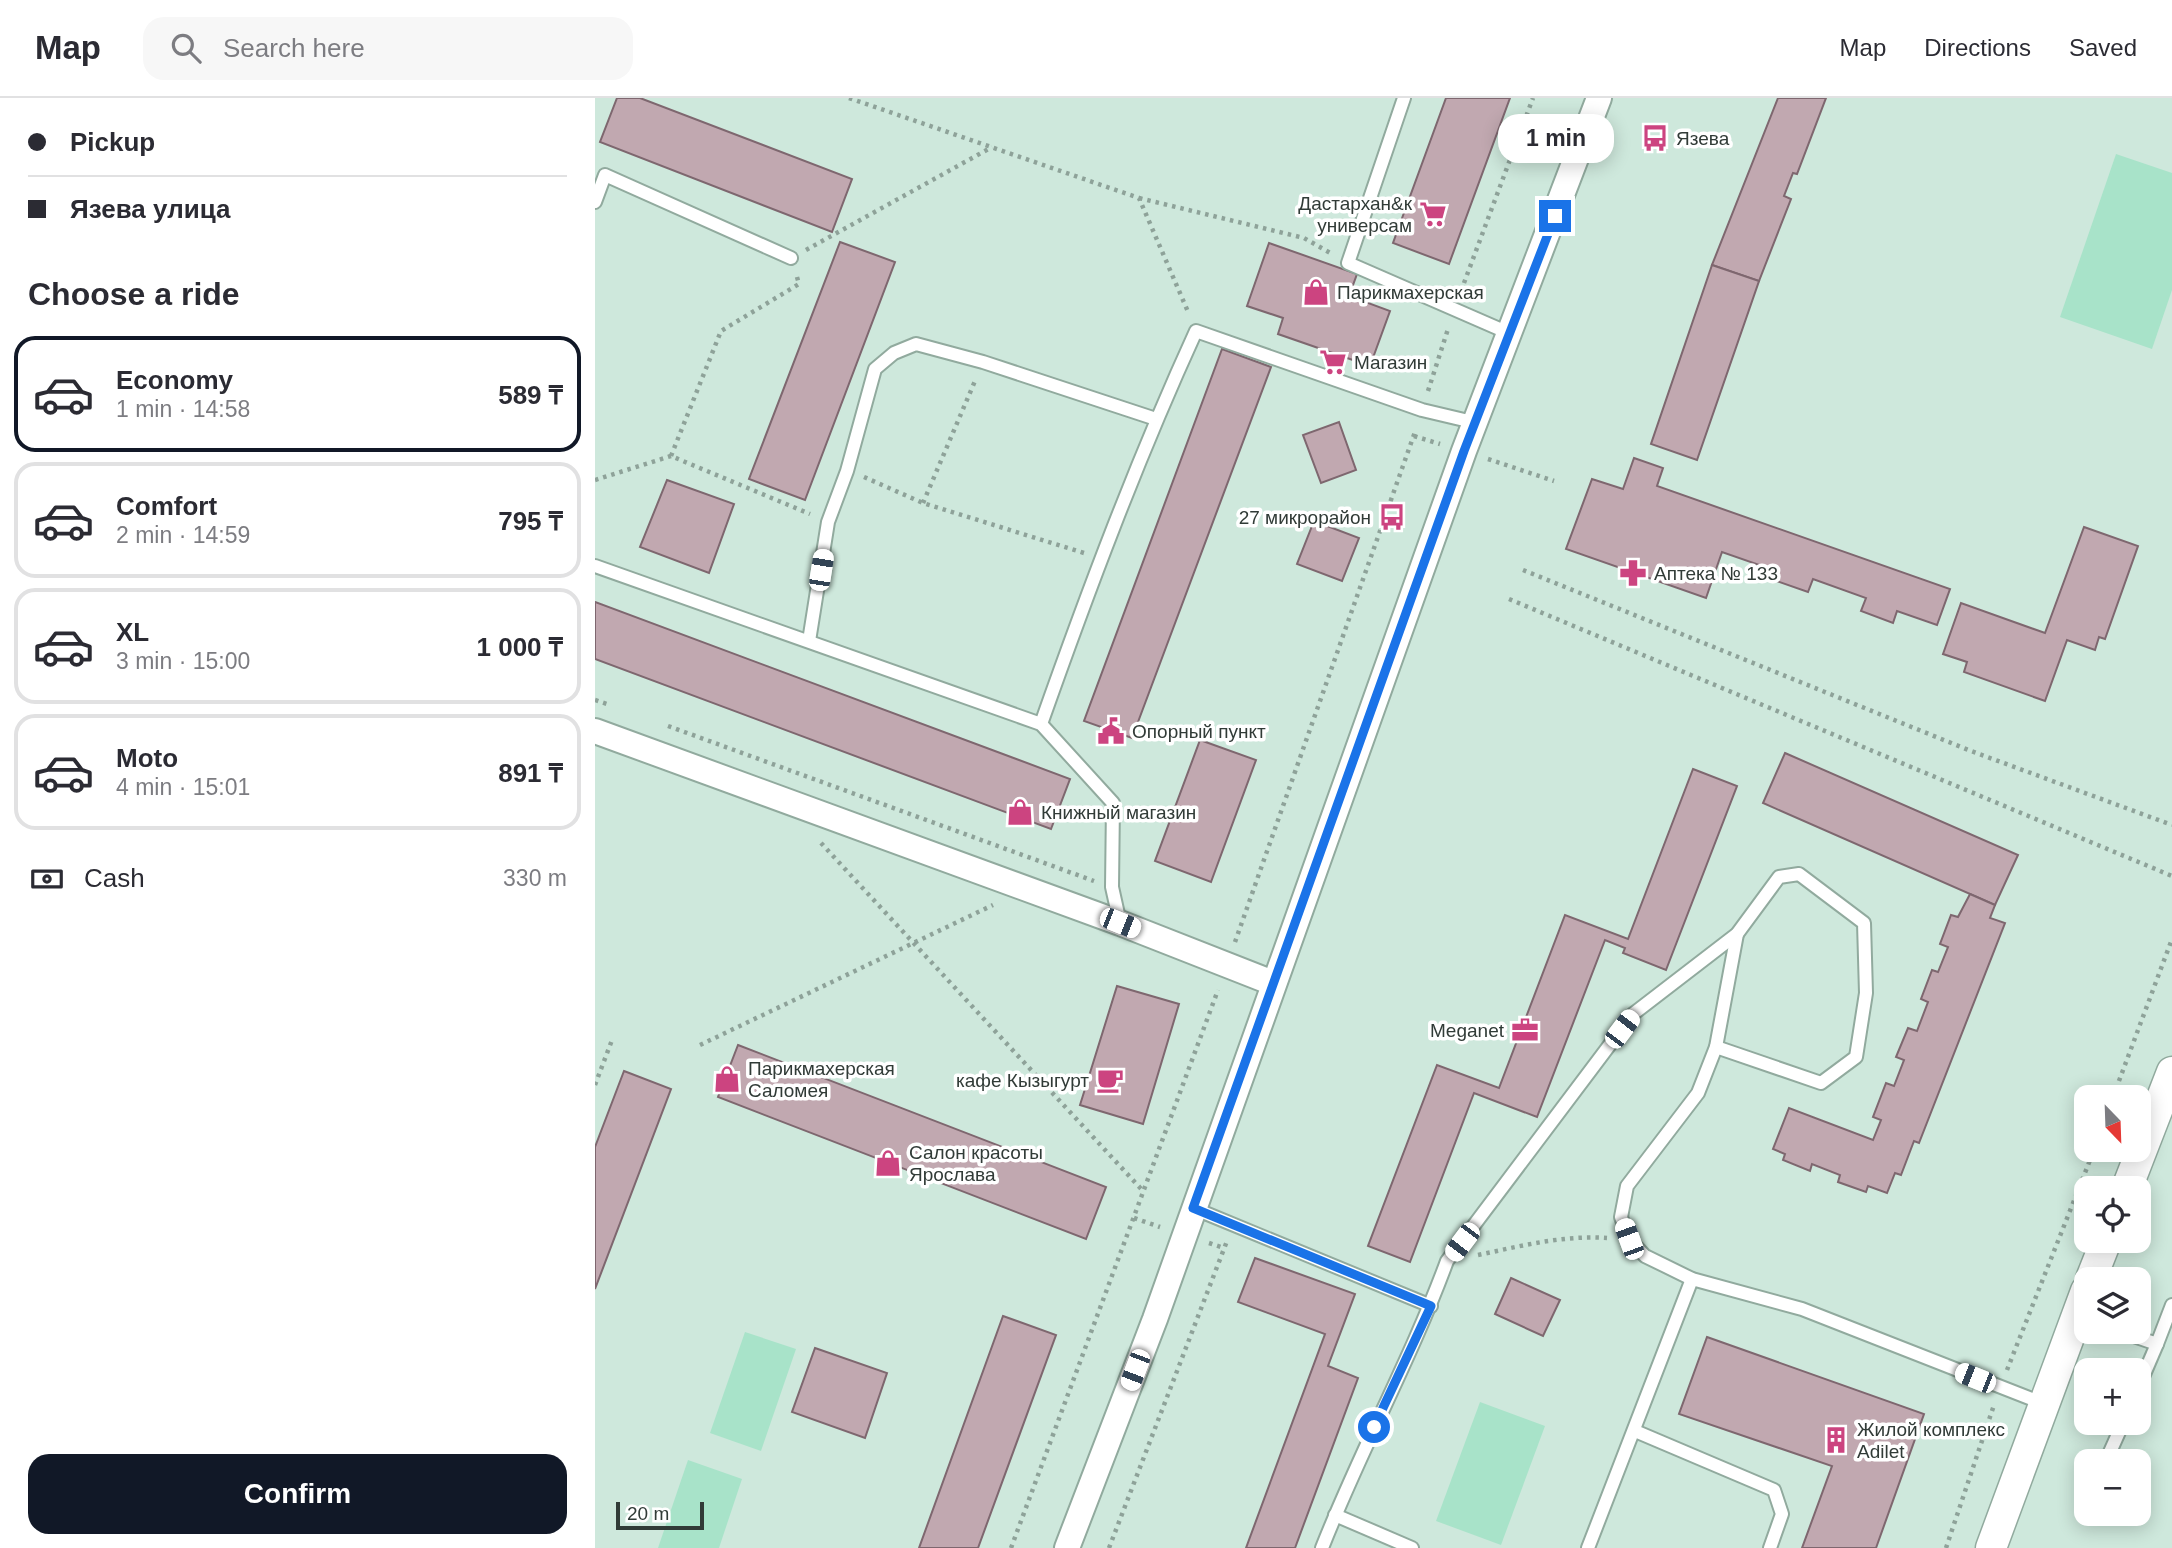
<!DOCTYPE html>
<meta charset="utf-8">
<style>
:root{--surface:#fff;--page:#f7f7f7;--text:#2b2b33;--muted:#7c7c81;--line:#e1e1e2;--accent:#111827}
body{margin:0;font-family:Helvetica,sans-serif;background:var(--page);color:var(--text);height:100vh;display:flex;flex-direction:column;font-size:26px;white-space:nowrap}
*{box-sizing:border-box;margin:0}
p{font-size:23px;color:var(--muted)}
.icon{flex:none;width:38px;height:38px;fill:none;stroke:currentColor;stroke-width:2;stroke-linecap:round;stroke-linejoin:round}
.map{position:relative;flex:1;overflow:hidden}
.sheet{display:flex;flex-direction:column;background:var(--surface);width:595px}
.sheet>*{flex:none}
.top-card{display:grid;align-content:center;height:154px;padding:0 28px;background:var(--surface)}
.needle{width:46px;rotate:157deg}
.fabs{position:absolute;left:1479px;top:987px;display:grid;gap:14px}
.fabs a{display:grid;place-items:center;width:77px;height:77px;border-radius:14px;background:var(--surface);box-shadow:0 4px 18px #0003;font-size:35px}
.scale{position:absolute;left:21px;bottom:18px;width:88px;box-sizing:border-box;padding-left:7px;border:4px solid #313b37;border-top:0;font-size:19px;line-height:24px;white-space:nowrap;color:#313b37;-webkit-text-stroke:5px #fff;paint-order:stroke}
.end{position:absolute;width:32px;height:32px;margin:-16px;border:9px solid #1a73e8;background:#fff;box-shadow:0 0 0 4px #fff}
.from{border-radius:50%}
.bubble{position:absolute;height:49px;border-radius:21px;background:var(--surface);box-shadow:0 4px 18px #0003;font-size:23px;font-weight:800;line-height:49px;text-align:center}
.car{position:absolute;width:21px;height:42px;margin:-21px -10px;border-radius:9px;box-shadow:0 0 5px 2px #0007;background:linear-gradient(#fff 24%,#345 0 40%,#fff 0 76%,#345 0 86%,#fff 0)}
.top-card b{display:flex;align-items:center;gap:24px;height:66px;font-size:26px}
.top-card b+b{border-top:2px solid var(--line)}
.top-card i{width:18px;height:18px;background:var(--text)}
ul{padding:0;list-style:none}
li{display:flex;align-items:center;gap:21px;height:116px;margin:0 14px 10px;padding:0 14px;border:4px solid var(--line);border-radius:21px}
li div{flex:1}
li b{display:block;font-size:26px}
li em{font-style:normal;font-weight:800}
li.selected{border-color:var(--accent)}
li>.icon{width:63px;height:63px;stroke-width:1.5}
h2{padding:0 28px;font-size:32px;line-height:84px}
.pay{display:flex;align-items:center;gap:18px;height:77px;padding:0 28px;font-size:26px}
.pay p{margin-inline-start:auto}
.cta{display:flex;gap:14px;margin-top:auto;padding:14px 28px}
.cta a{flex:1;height:80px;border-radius:21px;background:var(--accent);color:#fff;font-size:28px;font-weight:800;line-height:80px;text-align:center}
header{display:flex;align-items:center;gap:42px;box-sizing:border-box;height:98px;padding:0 35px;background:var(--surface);border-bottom:2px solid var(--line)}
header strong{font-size:33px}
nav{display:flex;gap:38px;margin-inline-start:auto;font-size:24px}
.search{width:490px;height:63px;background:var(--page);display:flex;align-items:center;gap:18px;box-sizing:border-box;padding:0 24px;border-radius:21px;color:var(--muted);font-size:26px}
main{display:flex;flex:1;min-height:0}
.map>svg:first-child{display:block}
.green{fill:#a8e3c9}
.building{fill:#c1a8b0;stroke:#7e676f;stroke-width:2}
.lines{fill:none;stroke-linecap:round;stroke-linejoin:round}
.service-casing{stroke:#91aa9e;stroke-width:16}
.minor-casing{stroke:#91aa9e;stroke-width:28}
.tertiary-casing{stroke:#91aa9e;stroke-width:33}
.path{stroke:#8ea299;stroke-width:4.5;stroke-dasharray:3.5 5;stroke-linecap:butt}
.service{stroke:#fff;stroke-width:12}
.minor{stroke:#fff;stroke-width:24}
.tertiary{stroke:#fff;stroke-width:30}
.route{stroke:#1a73e8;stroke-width:9}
.labels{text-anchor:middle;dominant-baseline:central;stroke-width:7;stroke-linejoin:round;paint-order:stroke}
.poi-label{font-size:19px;fill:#313b37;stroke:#fff;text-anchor:start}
</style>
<header>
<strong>Map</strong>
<div class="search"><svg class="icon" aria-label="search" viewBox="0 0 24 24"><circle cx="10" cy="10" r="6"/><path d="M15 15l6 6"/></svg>Search here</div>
<nav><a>Map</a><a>Directions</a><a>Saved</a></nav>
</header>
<main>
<section class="sheet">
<div class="top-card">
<b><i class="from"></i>Pickup</b>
<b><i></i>Язева улица</b>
</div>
<h2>Choose a ride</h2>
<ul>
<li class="selected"><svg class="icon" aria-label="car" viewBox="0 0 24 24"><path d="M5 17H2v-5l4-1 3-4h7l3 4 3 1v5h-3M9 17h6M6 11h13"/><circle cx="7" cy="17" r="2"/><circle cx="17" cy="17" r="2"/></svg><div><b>Economy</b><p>1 min · 14:58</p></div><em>589 ₸</em></li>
<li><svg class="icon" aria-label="car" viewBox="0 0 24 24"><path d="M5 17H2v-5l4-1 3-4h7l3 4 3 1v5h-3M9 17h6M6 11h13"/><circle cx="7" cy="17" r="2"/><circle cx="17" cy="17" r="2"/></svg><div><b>Comfort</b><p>2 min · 14:59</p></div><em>795 ₸</em></li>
<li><svg class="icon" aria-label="car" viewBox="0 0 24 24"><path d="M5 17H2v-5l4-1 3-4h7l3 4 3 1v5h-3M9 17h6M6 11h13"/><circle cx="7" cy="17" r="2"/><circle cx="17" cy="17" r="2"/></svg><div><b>XL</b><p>3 min · 15:00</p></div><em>1 000 ₸</em></li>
<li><svg class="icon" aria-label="car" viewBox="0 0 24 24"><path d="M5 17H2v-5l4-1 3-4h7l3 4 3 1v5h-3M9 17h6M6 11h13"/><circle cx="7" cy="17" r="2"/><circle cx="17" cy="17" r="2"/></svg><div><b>Moto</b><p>4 min · 15:01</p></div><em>891 ₸</em></li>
</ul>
<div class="pay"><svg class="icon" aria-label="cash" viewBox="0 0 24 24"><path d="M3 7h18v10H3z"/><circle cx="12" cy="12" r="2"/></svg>Cash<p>330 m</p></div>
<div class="cta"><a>Confirm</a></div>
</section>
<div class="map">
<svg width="1577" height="1450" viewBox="0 0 1577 1450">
<rect width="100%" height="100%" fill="#cee8dc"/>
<g class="green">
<polygon points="1521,56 1577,75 1577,192 1557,251 1465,219"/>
<polygon points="150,1234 201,1251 166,1353 115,1335"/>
<polygon points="885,1304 950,1328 906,1447 841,1423"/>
<polygon points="93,1362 147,1381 124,1450 63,1450"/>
</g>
<g class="building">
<polygon points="22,0 45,0 257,81 237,134 5,44"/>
<polygon points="851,0 915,0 854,166 798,145"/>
<polygon points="1183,0 1231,0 1202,76 1198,75 1189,98 1196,101 1164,183 1117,167"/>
<polygon points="245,144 300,164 210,402 154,381"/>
<polygon points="674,145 762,176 754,198 795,213 775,268 683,236 688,220 652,208"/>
<polygon points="1117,167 1164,183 1102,362 1056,346"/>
<polygon points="627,251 676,269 537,640 489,623"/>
<polygon points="744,324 761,372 726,385 708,337"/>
<polygon points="1039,360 1068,370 1062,388 1355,491 1342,527 1302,513 1298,525 1266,513 1271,500 1218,481 1213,494 1173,480 1176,471 1127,454 1111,500 971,451 997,381 1028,391"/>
<polygon points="72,382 139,406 114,475 45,449"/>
<polygon points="719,423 764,440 747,483 702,466"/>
<polygon points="1489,429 1543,448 1510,541 1504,539 1500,552 1472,542 1450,603 1369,574 1372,564 1348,556 1366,505 1450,535"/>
<polygon points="0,504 475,681 456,731 0,561"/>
<polygon points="605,642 661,662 616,784 560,763"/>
<polygon points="1190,655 1423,757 1400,807 1168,705"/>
<polygon points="1098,671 1142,688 1071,872 1028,855 1030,850 1010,842 942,1019 879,995 815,1164 773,1148 842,967 904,990 970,817 1033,841"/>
<polygon points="1375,796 1400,807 1395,820 1410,825 1324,1045 1319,1043 1306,1077 1300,1075 1292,1095 1273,1088 1271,1094 1243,1084 1245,1077 1217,1066 1215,1073 1188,1062 1190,1056 1178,1051 1194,1010 1278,1042 1286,1022 1278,1019 1291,985 1299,988 1309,962 1301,959 1313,930 1322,933 1333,904 1326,901 1337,872 1343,874 1353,849 1345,846 1356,817 1363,819"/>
<polygon points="522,888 584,906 548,1026 485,1007"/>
<polygon points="143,947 511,1089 491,1141 123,999"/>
<polygon points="29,973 76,991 0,1191 0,1049"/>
<polygon points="660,1160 760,1196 733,1268 763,1280 700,1450 651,1450 730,1236 643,1204"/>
<polygon points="916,1180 965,1202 948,1238 900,1216"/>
<polygon points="408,1218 461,1237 383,1450 324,1450"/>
<polygon points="1112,1239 1329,1316 1281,1450 1207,1450 1237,1368 1084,1316"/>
<polygon points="220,1250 292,1275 270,1340 197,1314"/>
</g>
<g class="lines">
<defs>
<g id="service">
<polyline points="809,0 753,165 916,236"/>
<polyline points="0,104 10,77 196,160"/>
<polyline points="0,468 446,626 518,705 517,789 525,825"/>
<polyline points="214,543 233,424 252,373 280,271 299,255 321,246 388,264 561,321"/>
<path d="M446,626c47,-133 96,-264 155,-393l226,79 55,13"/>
<polyline points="1142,836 1121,949 1103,995 1032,1088 1026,1119 1034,1141 1050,1158 1097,1181 1207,1211 1447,1305"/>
<polyline points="598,1110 836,1208"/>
<polyline points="1527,1234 1562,1246 1577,1207"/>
<polyline points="1544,1288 1562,1246"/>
<polyline points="1040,1333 1179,1392 1187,1416 1175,1450"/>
<polyline points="1511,1363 1528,1325"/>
<polyline points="740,1417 817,1450"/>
<path d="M727,1450c38,-97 89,-189 125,-287l186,-247 104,-80 42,-57 20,-3 65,49 2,70 -10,64 -35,26 -105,-36"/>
<polyline points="993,1450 1097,1181"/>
</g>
<g id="minor">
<polyline points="0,633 525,825 678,885"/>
<polyline points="472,1450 560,1221 869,353 1004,0"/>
</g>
<g id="tertiary">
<polyline points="1532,1090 1577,974"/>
<polyline points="1496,1181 1511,1143"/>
<polyline points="1396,1450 1491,1193"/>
</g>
</defs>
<use href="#service" class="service-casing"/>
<use href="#minor" class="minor-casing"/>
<use href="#tertiary" class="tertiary-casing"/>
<g class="path">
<polyline points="254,0 544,100 594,216"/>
<polyline points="544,100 709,140 737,156"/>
<polyline points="211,152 397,49"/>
<polyline points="202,179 204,186 126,233 76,358 215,416"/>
<polyline points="866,193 938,0"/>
<polyline points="833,293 853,231"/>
<polyline points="819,338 845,346"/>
<polyline points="893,361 959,383"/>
<polyline points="269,379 328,405 489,455"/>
<polyline points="0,382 76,358"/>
<polyline points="328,405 380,283"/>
<polyline points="928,472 1376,653 1577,727"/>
<polyline points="914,501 1577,778"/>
<polyline points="0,602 12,606"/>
<polyline points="73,628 499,783"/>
<polyline points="226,745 549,1094"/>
<polyline points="640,844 821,331"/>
<polyline points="105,947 398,807"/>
<polyline points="0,987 17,942"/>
<polyline points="1518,999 1577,841"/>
<polyline points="539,1120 565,1129"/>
<polyline points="1544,1139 1554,1110"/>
<polyline points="614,1145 629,1150"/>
<path d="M883,1157c43,-9 85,-20 129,-17"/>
<polyline points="1412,1272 1499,1052"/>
<polyline points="416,1450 623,892"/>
<polyline points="514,1450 632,1143"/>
<polyline points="1351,1450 1399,1307"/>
</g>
<use href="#service" class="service"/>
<use href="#minor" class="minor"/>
<use href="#tertiary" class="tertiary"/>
</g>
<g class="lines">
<polyline class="route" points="779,1329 836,1208 598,1110 869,353 960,118"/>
</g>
<defs>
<symbol id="bus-bare" viewBox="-9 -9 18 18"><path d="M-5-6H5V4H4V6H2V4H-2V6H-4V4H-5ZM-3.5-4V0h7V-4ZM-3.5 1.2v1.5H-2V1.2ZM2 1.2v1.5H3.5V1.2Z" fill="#cc4480" stroke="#fff" stroke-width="2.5" paint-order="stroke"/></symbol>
<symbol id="supermarket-bare" viewBox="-9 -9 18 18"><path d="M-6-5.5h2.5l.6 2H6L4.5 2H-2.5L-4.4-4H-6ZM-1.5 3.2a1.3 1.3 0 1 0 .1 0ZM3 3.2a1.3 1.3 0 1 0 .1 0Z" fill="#cc4480" stroke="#fff" stroke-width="2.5" paint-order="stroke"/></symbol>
<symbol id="shop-bare" viewBox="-9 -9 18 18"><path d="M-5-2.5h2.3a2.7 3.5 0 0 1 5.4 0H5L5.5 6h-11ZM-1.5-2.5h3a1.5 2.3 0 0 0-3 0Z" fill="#cc4480" stroke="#fff" stroke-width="2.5" paint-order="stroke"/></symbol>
<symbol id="pharmacy-bare" viewBox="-9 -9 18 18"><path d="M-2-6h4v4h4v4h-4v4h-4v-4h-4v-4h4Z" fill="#cc4480" stroke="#fff" stroke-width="2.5" paint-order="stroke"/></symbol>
<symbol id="civic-bare" viewBox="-9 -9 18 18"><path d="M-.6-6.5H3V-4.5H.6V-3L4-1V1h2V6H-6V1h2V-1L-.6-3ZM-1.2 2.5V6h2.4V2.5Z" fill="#cc4480" stroke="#fff" stroke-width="2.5" paint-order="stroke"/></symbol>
<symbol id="office-bare" viewBox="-9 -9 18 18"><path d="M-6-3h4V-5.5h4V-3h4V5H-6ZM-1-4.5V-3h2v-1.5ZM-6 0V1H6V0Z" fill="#cc4480" stroke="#fff" stroke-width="2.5" paint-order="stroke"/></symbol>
<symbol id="cafe-bare" viewBox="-9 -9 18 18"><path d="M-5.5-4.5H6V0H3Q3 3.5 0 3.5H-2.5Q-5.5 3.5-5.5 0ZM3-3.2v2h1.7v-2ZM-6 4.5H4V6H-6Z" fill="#cc4480" stroke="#fff" stroke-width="2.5" paint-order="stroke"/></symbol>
<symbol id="building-bare" viewBox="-9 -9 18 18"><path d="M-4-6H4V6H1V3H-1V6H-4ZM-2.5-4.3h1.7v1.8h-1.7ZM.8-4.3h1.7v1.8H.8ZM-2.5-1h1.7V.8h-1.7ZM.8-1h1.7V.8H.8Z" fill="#cc4480" stroke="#fff" stroke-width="2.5" paint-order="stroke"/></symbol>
</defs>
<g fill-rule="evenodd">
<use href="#bus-bare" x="1041" y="21" width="38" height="38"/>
<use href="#supermarket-bare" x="819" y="97" width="38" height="38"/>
<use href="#shop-bare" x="702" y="175" width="38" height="38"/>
<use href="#supermarket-bare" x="719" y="245" width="38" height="38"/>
<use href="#bus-bare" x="778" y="400" width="38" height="38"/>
<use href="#pharmacy-bare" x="1019" y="456" width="38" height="38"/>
<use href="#civic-bare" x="497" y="614" width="38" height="38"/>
<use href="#shop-bare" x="406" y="695" width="38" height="38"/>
<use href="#office-bare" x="911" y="913" width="38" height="38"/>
<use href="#shop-bare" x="113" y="962" width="38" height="38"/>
<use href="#cafe-bare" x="496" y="963" width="38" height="38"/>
<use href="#shop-bare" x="274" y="1046" width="38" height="38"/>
<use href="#building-bare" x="1222" y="1323" width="38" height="38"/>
</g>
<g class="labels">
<g class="poi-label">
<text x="1081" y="40">Язева</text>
<text x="817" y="105" text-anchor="end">Дастархан&amp;к<tspan x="817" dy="22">универсам</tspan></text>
<text x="742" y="194">Парикмахерская</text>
<text x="759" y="264">Магазин</text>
<text x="776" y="419" text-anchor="end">27 микрорайон</text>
<text x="1059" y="475">Аптека № 133</text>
<text x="537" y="633">Опорный пункт</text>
<text x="446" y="714">Книжный магазин</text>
<text x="909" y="932" text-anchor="end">Meganet</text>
<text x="153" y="970">Парикмахерская<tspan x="153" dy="22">Саломея</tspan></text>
<text x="494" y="982" text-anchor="end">кафе Кызыгурт</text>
<text x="314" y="1054">Салон красоты<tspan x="314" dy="22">Ярослава</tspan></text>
<text x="1262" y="1331">Жилой комплекс<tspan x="1262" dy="22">Adilet</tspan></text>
</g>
</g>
</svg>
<div class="fabs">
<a><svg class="needle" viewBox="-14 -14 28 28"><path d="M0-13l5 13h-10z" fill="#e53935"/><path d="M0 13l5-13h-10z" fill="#7c7c81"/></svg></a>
<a><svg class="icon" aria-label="locate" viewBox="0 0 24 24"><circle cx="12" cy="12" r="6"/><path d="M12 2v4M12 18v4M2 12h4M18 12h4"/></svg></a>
<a><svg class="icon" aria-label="layers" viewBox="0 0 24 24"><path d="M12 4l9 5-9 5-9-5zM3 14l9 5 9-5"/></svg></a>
<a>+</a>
<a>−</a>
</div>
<div class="scale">20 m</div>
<i class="end from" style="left:779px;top:1329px"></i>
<i class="end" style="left:960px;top:118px"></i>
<div class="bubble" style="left:903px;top:16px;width:116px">1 min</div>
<i class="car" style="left:226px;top:472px;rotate:9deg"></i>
<i class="car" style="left:525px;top:825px;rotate:112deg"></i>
<i class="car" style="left:1027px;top:931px;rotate:37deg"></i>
<i class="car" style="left:1034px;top:1141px;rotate:340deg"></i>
<i class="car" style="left:867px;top:1144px;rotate:217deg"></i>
<i class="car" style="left:540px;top:1272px;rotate:201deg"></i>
<i class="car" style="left:1380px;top:1280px;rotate:292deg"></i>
</div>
</main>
